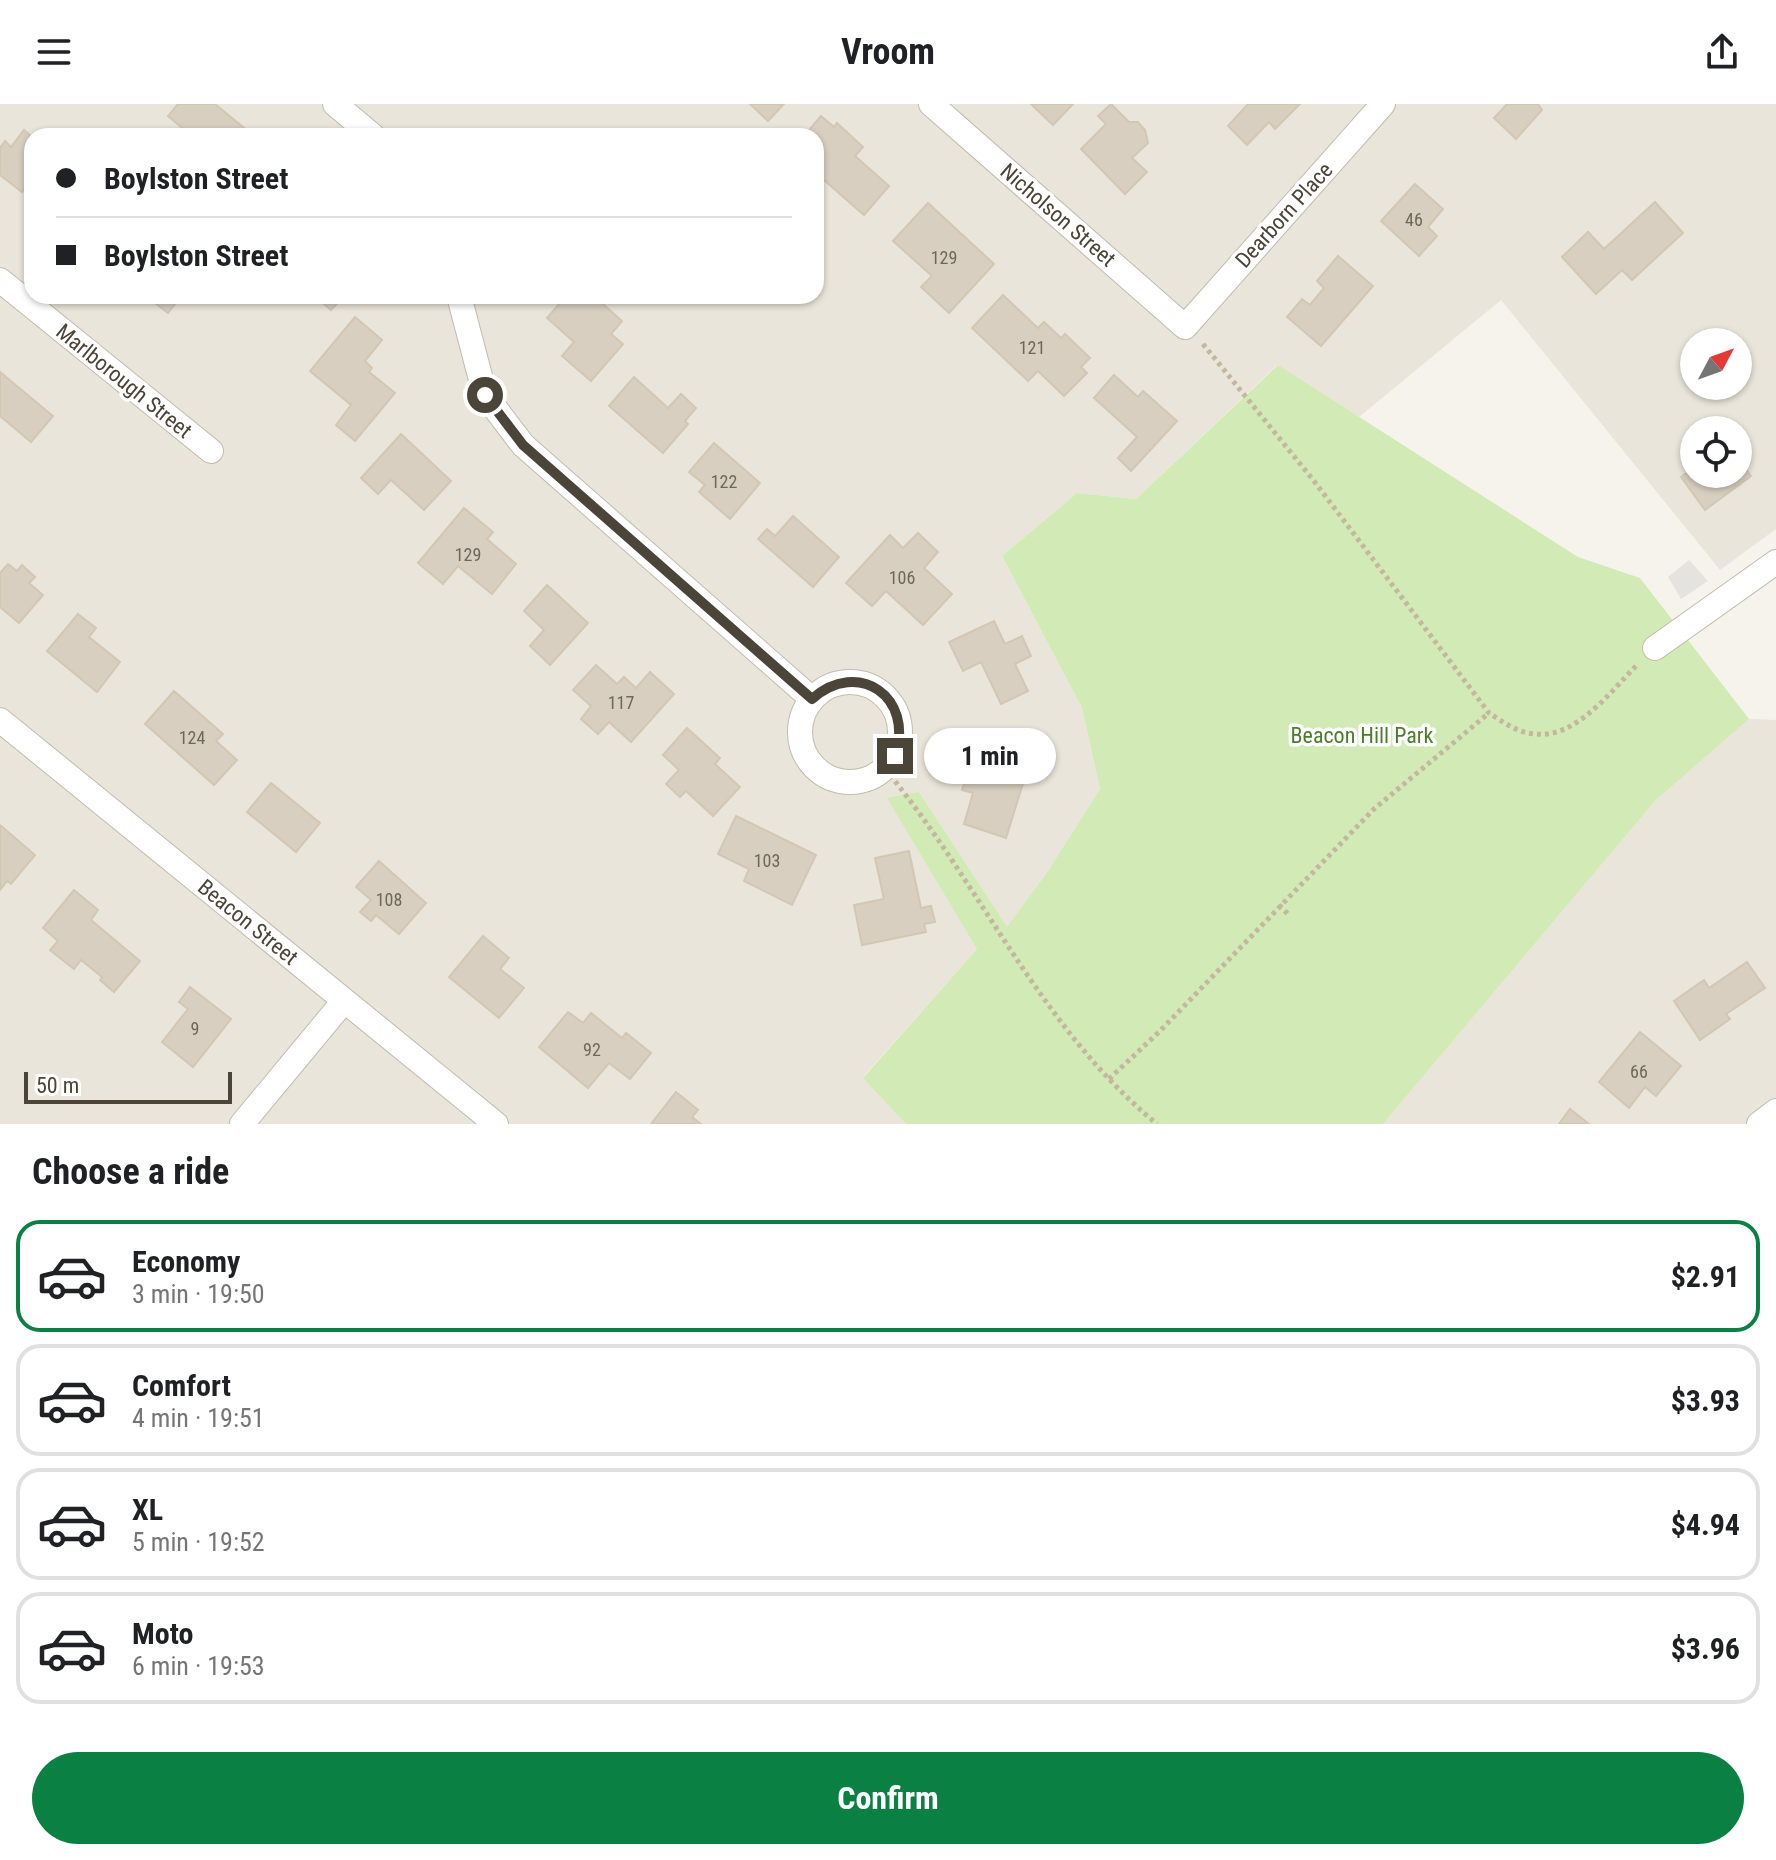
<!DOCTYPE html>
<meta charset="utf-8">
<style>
:root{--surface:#fff;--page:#f6f6f6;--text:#202124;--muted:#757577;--line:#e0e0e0;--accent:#0b8043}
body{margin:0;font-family:"Roboto Condensed",sans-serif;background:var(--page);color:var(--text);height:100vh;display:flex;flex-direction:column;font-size:30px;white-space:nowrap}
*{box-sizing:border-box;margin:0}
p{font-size:26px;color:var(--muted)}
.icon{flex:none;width:44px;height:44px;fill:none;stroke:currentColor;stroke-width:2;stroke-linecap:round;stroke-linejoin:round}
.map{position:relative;height:1020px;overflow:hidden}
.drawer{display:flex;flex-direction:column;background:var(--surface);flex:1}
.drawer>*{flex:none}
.hud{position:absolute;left:24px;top:24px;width:800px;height:176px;border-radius:24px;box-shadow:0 2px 6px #0004;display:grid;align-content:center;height:176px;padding:0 32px;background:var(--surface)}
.needle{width:52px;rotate:49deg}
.buttons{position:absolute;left:1680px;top:224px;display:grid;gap:16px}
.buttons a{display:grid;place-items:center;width:72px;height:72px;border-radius:50%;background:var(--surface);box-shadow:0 2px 6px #0004;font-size:40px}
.scale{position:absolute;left:24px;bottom:20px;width:208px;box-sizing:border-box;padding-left:8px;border:4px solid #4b4439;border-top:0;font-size:22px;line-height:28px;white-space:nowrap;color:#4b4439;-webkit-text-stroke:6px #fff;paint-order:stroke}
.end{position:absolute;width:36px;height:36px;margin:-18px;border:10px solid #4b4439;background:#fff;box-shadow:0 0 0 4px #fff}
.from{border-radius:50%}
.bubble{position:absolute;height:56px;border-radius:28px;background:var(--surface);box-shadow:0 2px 6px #0004;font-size:26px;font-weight:700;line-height:56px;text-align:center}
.hud b{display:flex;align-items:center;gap:28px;height:76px;font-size:30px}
.hud b+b{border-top:2px solid var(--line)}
.hud i{width:20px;height:20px;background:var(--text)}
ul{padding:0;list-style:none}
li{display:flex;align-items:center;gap:24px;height:112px;margin:0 16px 12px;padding:0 16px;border:4px solid var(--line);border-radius:24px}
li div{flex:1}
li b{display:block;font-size:30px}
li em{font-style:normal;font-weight:700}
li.on{border-color:var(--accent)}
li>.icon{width:72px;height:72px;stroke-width:1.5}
h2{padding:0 32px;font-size:36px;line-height:96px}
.primary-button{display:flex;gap:16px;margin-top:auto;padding:16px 32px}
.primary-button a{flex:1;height:92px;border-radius:48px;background:var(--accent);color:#fff;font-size:32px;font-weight:700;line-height:92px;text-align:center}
header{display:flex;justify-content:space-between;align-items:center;height:104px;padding:0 32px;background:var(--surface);font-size:36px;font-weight:700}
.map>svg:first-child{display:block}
.residential{fill:#eae5da;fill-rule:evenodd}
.green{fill:#d2eab5}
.parking{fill:#e5e3e0}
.building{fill:#d8cfc1;stroke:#d3c7b4;stroke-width:2}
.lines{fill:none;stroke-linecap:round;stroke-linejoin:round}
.street-casing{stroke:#c2bbae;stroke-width:26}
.path{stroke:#c4b79f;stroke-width:5;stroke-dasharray:4 4;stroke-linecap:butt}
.street{stroke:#fff;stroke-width:24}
.route{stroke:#4b4439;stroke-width:10}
.labels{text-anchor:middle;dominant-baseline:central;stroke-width:7;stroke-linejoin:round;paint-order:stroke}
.number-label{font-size:18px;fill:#6e675b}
.street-label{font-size:22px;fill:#4b4439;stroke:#fff}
.park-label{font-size:22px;fill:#4a7f2a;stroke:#fff}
</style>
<header><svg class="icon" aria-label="menu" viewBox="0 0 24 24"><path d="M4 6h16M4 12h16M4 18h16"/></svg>Vroom<svg class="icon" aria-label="share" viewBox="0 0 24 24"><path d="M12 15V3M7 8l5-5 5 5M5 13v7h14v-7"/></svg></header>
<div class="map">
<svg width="1776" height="1020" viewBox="0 0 1776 1020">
<rect width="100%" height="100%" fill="#f6f3ec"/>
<g class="residential">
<path d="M0,0h1776v425l-56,41 -219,-270 -142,117 -82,-52 -141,134 -59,-6 -75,63 80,152 18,81 -54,85 -39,54 -88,-136 58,157 -114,128 43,47h-906zM32,32h784v160h-784zM1694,238h44v44h-44zM1694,326h44v44h-44z"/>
<polygon points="1749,615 1776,616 1776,1020 1383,1020 1655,697"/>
</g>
<polygon class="green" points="1278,261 1578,453 1640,474 1749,615 1655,697 1383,1020 906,1020 863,974 977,845 887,694 919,688 1007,823 1046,770 1100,685 1082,604 1002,452 1077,389 1136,395"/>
<polygon class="parking" points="1689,456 1708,477 1681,495 1668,473"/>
<g class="building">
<polygon points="178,0 215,0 244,24 238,32 192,32 168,12"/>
<polygon points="750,0 784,0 768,17"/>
<polygon points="1031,0 1073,0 1053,21"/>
<polygon points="1111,0 1129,18 1138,18 1145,26 1148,39 1132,54 1147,68 1125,90 1081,45 1106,20 1098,12"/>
<polygon points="1248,0 1300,0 1275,25 1269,18 1247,41 1228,22"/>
<polygon points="1507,0 1538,0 1542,6 1516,35 1494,14"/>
<polygon points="821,12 834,23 837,19 863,43 855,52 889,82 864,111 816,69 816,32 804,32"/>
<polygon points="24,26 32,33 32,75 22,88 0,71 0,44 5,37 11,43"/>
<polygon points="1415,80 1443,105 1428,123 1437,132 1419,152 1381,117"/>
<polygon points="1655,98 1683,129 1632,176 1622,166 1596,190 1562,153 1588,128 1604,145"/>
<polygon points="928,99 994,160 949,209 921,183 932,172 893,137"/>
<polygon points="1338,152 1373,182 1321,242 1287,213 1302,195 1310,201 1324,184 1317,177"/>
<polygon points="1003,191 1038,224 1044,218 1061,234 1065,230 1090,254 1081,263 1087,269 1064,292 1038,267 1028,277 972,224"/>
<polygon points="146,192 181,192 168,209"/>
<polygon points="315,192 344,192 331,206"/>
<polygon points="566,192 594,192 622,217 611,230 623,240 591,277 562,252 574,238 547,214"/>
<polygon points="355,213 382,236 365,257 372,264 369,268 395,289 355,337 336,321 351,301 310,267"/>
<polygon points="0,268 53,312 31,338 0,312"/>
<polygon points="1114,271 1138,293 1143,287 1177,317 1131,367 1118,354 1137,333 1094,294"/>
<polygon points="634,273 668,304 681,290 696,304 685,317 688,320 663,349 609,302"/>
<polygon points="401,330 451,377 424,406 391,376 378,390 361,374"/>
<polygon points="714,339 760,379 730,415 699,388 705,381 689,368"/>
<polygon points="1738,355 1751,372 1705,406 1681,373 1694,364 1694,370 1738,370"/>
<polygon points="464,404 493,428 487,435 516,460 492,490 458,462 443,480 418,459"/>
<polygon points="793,412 839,453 813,483 758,435 767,425 775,432"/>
<polygon points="918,429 938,448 924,464 952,490 923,521 886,487 872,502 846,479 890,431 903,444"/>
<polygon points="8,460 17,467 22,461 35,473 29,479 43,491 19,519 0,503 0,469"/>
<polygon points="547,481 588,519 550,561 530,542 544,526 524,507"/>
<polygon points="78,510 96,524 89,533 120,558 97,588 47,547"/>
<polygon points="994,517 1005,540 1022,532 1031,552 1015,560 1028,587 1001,600 981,558 963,567 949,538"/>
<polygon points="596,561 617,580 624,573 636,584 650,568 674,590 631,638 609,618 598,630 581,615 591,602 573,586"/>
<polygon points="174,587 223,630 216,637 237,656 214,681 145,620"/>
<polygon points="687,624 720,654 715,660 740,683 713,712 686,687 680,693 666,680 679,666 663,651"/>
<polygon points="977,638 1005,647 1000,662 1026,670 1006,734 964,720 973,689 962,686"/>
<polygon points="271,679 320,719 296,748 247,708"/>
<polygon points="736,712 816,751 792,801 744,777 749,765 718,750"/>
<polygon points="0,721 35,751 11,780 7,777 0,786"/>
<polygon points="909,747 921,804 931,802 935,818 924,820 926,828 862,841 854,801 884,795 875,754"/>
<polygon points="379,757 426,799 399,830 376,811 371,817 360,808 371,796 356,783"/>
<polygon points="74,786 98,806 91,816 140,857 114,888 100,876 102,873 81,856 74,865 50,846 58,837 43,824"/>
<polygon points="483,832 509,854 500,865 524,884 499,914 449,873"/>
<polygon points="1747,858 1765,884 1726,910 1730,915 1700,936 1674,897 1704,876 1709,884"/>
<polygon points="190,883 231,915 193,963 162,938 188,905 179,898"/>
<polygon points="568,908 583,919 591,909 622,934 626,929 651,949 630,975 609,959 588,984 539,943"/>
<polygon points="1640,928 1681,962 1656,992 1645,983 1629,1004 1599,978"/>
<polygon points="676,988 698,1006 692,1013 701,1020 651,1020"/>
<polygon points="1570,1005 1589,1020 1559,1020"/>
</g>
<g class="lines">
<defs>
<g id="street">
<polyline points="335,0 373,32"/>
<polyline points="931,0 1185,223 1383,0"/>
<polyline points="0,176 211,347"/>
<polyline points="459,192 485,291 523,341 812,595"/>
<polyline points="1655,544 1776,458"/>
<circle cx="850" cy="628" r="50"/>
<polyline points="0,616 496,1020"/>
<polyline points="242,1020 344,897"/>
<polyline points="1759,1020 1776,1007"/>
</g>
</defs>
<use href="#street" class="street-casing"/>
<g class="path">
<path d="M1203,240l111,137 175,232c14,9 29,20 46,21 41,5 76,-43 102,-69"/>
<path d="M885,665c96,115 154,258 272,355"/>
<polyline points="1279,801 1288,810"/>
<polyline points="1109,975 1160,927 1374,705 1489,609"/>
</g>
<use href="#street" class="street"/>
</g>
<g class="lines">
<path class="route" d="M485,291l38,50 289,254c46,-41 103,-2 83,57"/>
</g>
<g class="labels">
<g class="number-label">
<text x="1414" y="115">46</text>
<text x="944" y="153">129</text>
<text x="1032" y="243">121</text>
<text x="724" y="377">122</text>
<text x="468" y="450">129</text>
<text x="902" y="473">106</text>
<text x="621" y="598">117</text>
<text x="192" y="633">124</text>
<text x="767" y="756">103</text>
<text x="389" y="795">108</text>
<text x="195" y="924">9</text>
<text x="592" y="945">92</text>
<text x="1639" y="967">66</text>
</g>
<g class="street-label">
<text transform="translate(1058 111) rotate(41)">Nicholson Street</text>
<text transform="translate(1284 111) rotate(-48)">Dearborn Place</text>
<text transform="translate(124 277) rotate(39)">Marlborough Street</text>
<text transform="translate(248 818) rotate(39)">Beacon Street</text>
</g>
<g class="park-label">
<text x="1362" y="631">Beacon Hill Park</text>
</g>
</g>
</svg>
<div class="buttons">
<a><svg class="needle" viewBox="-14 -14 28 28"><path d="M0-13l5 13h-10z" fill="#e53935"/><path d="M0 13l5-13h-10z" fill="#757577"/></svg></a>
<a><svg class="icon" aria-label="locate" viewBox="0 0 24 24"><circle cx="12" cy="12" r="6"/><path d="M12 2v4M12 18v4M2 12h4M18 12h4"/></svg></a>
</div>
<div class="scale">50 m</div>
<i class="end from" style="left:485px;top:291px"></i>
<i class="end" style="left:895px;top:652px"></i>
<div class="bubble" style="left:924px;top:624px;width:132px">1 min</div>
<div class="hud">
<b><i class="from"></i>Boylston Street</b>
<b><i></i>Boylston Street</b>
</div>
</div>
<section class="drawer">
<h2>Choose a ride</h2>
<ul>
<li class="on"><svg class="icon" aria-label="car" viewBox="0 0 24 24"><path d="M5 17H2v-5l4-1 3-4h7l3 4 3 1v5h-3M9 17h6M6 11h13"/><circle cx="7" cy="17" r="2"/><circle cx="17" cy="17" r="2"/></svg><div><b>Economy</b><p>3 min · 19:50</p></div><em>$2.91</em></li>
<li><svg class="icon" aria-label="car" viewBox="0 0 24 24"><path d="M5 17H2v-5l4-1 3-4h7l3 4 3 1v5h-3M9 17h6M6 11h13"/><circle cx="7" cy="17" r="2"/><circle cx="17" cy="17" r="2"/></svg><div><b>Comfort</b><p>4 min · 19:51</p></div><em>$3.93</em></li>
<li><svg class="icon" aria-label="car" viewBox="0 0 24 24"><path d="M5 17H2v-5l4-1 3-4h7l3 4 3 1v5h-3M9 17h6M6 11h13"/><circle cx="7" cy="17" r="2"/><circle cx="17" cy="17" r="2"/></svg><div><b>XL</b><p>5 min · 19:52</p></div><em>$4.94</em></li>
<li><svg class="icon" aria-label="car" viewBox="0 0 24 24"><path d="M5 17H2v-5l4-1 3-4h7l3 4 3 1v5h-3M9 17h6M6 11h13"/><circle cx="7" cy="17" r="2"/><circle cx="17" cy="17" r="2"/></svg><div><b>Moto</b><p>6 min · 19:53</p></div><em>$3.96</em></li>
</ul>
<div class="primary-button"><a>Confirm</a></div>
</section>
